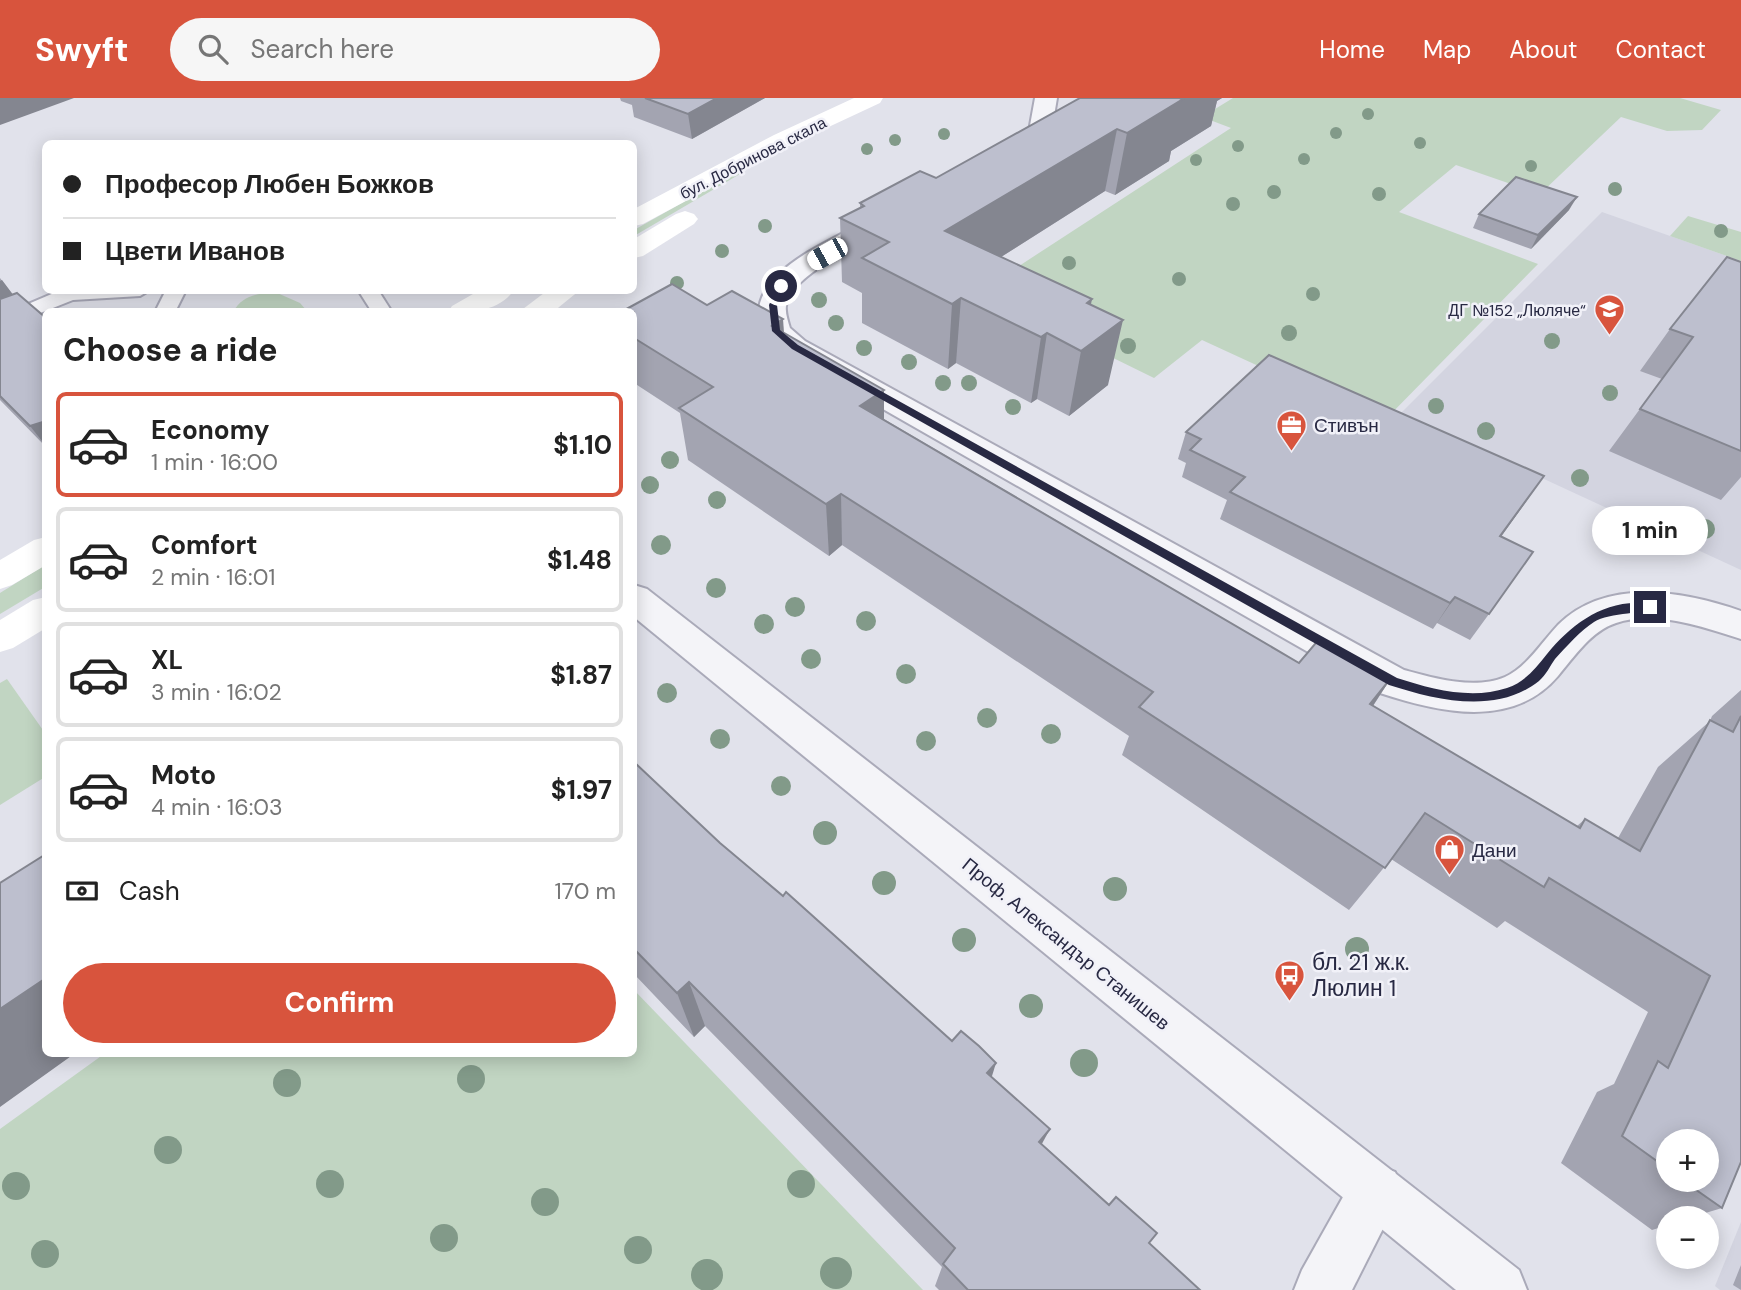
<!DOCTYPE html>
<meta charset="utf-8">
<style>
:root{--surface:#fff;--page:#f6f6f6;--text:#222;--muted:#767676;--line:#e0e0e0;--accent:#d8543d}
body{margin:0;font-family:"DM Sans",sans-serif;background:var(--page);color:var(--text);height:100vh;display:flex;flex-direction:column;font-size:26px;white-space:nowrap}
*{box-sizing:border-box;margin:0}
p{font-size:23px;color:var(--muted)}
.icon{flex:none;width:38px;height:38px;fill:none;stroke:currentColor;stroke-width:2;stroke-linecap:round;stroke-linejoin:round}
.map{position:relative;flex:1;overflow:hidden}
.panel{position:absolute;left:42px;top:210px;width:595px;height:749px;display:flex;flex-direction:column;background:var(--surface);border-radius:10px;box-shadow:0 4px 18px #0003}
.panel>*{flex:none}
.guide{position:absolute;left:42px;top:42px;width:595px;height:154px;border-radius:10px;box-shadow:0 4px 18px #0003;display:grid;align-content:center;height:154px;padding:0 21px;background:var(--surface)}
.controls{position:absolute;left:1656px;top:1031px;display:grid;gap:14px}
.controls a{display:grid;place-items:center;width:63px;height:63px;border-radius:50%;background:var(--surface);box-shadow:0 4px 18px #0003;font-size:35px}
.end{position:absolute;width:32px;height:32px;margin:-16px;border:9px solid #282943;background:#fff;box-shadow:0 0 0 4px #fff}
.from{border-radius:50%}
.bubble{position:absolute;height:49px;border-radius:24px;background:var(--surface);box-shadow:0 4px 18px #0003;font-size:23px;font-weight:700;line-height:49px;text-align:center}
.car{position:absolute;width:21px;height:42px;margin:-21px -10px;border-radius:9px;box-shadow:0 0 5px 2px #0007;background:linear-gradient(#fff 24%,#345 0 40%,#fff 0 76%,#345 0 86%,#fff 0)}
.guide b{display:flex;align-items:center;gap:24px;height:66px;font-size:26px}
.guide b+b{border-top:2px solid var(--line)}
.guide i{width:18px;height:18px;background:var(--text)}
ul{padding:0;list-style:none}
li{display:flex;align-items:center;gap:21px;height:105px;margin:0 14px 10px;padding:0 7px;border:4px solid var(--line);border-radius:10px}
li div{flex:1}
li b{display:block;font-size:26px}
li em{font-style:normal;font-weight:700}
li.selected{border-color:var(--accent)}
li>.icon{width:63px;height:63px;stroke-width:1.5}
h2{padding:0 21px;font-size:32px;line-height:84px}
.pay{display:flex;align-items:center;gap:18px;height:77px;padding:0 21px;font-size:26px}
.pay p{margin-inline-start:auto}
.action{display:flex;gap:14px;margin-top:auto;padding:14px 21px}
.action a{flex:1;height:80px;border-radius:42px;background:var(--accent);color:#fff;font-size:28px;font-weight:700;line-height:80px;text-align:center}
header{display:flex;align-items:center;gap:42px;box-sizing:border-box;height:98px;padding:0 35px;background:var(--accent);color:#fff}
header strong{font-size:33px}
nav{display:flex;gap:38px;margin-inline-start:auto;font-size:24px}
.search{width:490px;height:63px;background:var(--page);display:flex;align-items:center;gap:18px;box-sizing:border-box;padding:0 24px;border-radius:38px;color:var(--muted);font-size:26px}
.map>svg:first-child{display:block}
.built{fill:#d3d4e0}
.green{fill:#c1d5c2}
.lines{fill:none;stroke-linecap:round;stroke-linejoin:round}
.service-casing{stroke:#aaaab9;stroke-width:4}
.minor-casing{stroke:#aaaab9;stroke-width:4}
.tertiary-casing{stroke:#aaaab9;stroke-width:4}
.service{fill:#f4f4f8;fill-rule:evenodd}
.minor{fill:#f4f4f8;fill-rule:evenodd}
.tertiary{fill:#f4f4f8;fill-rule:evenodd}
.secondary{fill:#fff;fill-rule:evenodd}
.tree{fill:#829a89}
.wall{fill:#a3a4b1;fill-rule:evenodd}
.shaded-wall{fill:#848690}
.building{fill:#bdbfce;stroke:#848690;stroke-width:2}
.route{fill:#282943}
.labels{text-anchor:middle;dominant-baseline:central;stroke-width:5;stroke-linejoin:round;paint-order:stroke}
.far-street-label{font-size:16px;fill:#282943;stroke:#f1f1f8}
.far-poi-label{font-size:16px;fill:#282943;stroke:#f1f1f8;text-anchor:end}
.poi-label{font-size:19px;fill:#282943;stroke:#f1f1f8;text-anchor:start}
.street-label{font-size:19px;fill:#282943;stroke:#f1f1f8}
.near-poi-label{font-size:23px;fill:#282943;stroke:#f1f1f8;text-anchor:start}
</style>
<header>
<strong>Swyft</strong>
<div class="search"><svg class="icon" aria-label="search" viewBox="0 0 24 24"><circle cx="10" cy="10" r="6"/><path d="M15 15l6 6"/></svg>Search here</div>
<nav><a>Home</a><a>Map</a><a>About</a><a>Contact</a></nav>
</header>
<div class="map">
<svg width="1741" height="1192" viewBox="0 0 1741 1192">
<rect width="100%" height="100%" fill="#e1e2eb"/>
<g class="built">
<polygon points="1602,114 1741,163 1741,472 1401,315"/>
<polygon points="1741,1124 1741,1192 1720,1192 1715,1188"/>
</g>
<g class="green">
<polygon points="1233,0 1680,0 1721,12 1702,32 1667,33 1621,19 1540,96 1456,67 1399,114 1538,166 1382,325 1202,242 1154,280 979,194 1231,30 1202,19"/>
<polygon points="737,74 740,76 634,138 634,132"/>
<polygon points="1688,118 1741,134 1741,163 1670,138"/>
<path d="M275,194l25,11 7,8h-73c7,-15 25,-18 41,-19z"/>
<polygon points="45,467 45,489 0,516 0,495"/>
<polygon points="7,581 45,635 45,679 0,707 0,585"/>
<polygon points="634,892 923,1192 0,1192 0,1031 104,956 634,956"/>
</g>
<g class="lines">
<defs>
<g id="service">
<polygon points="61,192 150,192 140,198 73,202 0,231 0,218"/>
<polygon points="166,192 186,192 175,214 155,214"/>
<polygon points="358,192 378,192 392,214 372,214"/>
</g>
<g id="minor">
<polygon points="1035,0 1057,0 1051,36 1048,41 1015,60 999,60 995,55 999,50 1029,33"/>
<path d="M887,114l9,3 4,5 -4,5c-27,15 -106,49 -110,81 -1,7 2,15 4,22l15,13 599,329c30,8 70,20 101,7 21,-9 37,-35 53,-52 48,-48 126,-34 183,-14v28c-38,-12 -85,-29 -125,-16 -25,8 -42,34 -58,53 -46,54 -120,36 -178,17l-595,-340c-7,-6 -20,-13 -23,-22 -19,-49 47,-80 81,-98 14,-7 29,-17 44,-21z"/>
<polygon points="1376,1067 1395,1074 1402,1093 1352,1192 1294,1192 1302,1172 1357,1074"/>
</g>
<polygon id="tertiary" points="634,487 647,491 1519,1172 1527,1192 1456,1192 634,519"/>
</defs>
<use href="#service" class="service-casing"/>
<use href="#minor" class="minor-casing"/>
<use href="#tertiary" class="tertiary-casing"/>
<use href="#service" class="service"/>
<use href="#minor" class="minor"/>
<use href="#tertiary" class="tertiary"/>
<g class="secondary">
<polygon points="854,0 883,0 880,5 790,47 643,126 634,128 634,111 774,37"/>
<polygon points="685,113 694,116 698,121 694,126 643,158 634,160 634,141 676,116"/>
<path d="M480,192h34c-15,22 -42,22 -66,22l4,-6z"/>
<polygon points="548,192 580,192 553,214 519,214"/>
<polygon points="46,439 46,467 12,487 0,491 0,462 34,442"/>
<polygon points="46,499 46,530 13,550 0,554 0,522 33,502"/>
</g>
</g>
<g class="tree">
<circle cx="1368" cy="16" r="6"/>
<circle cx="1336" cy="35" r="6"/>
<circle cx="944" cy="36" r="6"/>
<circle cx="895" cy="42" r="6"/>
<circle cx="1420" cy="45" r="6"/>
<circle cx="1238" cy="48" r="6"/>
<circle cx="867" cy="51" r="6"/>
<circle cx="1304" cy="61" r="6"/>
<circle cx="1196" cy="62" r="6"/>
<circle cx="1531" cy="68" r="6"/>
<circle cx="1615" cy="91" r="7"/>
<circle cx="1274" cy="94" r="7"/>
<circle cx="1379" cy="96" r="7"/>
<circle cx="1233" cy="106" r="7"/>
<circle cx="765" cy="128" r="7"/>
<circle cx="1721" cy="133" r="7"/>
<circle cx="722" cy="153" r="7"/>
<circle cx="1069" cy="165" r="7"/>
<circle cx="1179" cy="181" r="7"/>
<circle cx="677" cy="185" r="7"/>
<circle cx="1313" cy="196" r="7"/>
<circle cx="819" cy="202" r="8"/>
<circle cx="836" cy="225" r="8"/>
<circle cx="1289" cy="235" r="8"/>
<circle cx="1552" cy="243" r="8"/>
<circle cx="1128" cy="248" r="8"/>
<circle cx="864" cy="250" r="8"/>
<circle cx="909" cy="264" r="8"/>
<circle cx="943" cy="285" r="8"/>
<circle cx="969" cy="285" r="8"/>
<circle cx="1610" cy="295" r="8"/>
<circle cx="1436" cy="308" r="8"/>
<circle cx="1013" cy="309" r="8"/>
<circle cx="1486" cy="333" r="9"/>
<circle cx="670" cy="362" r="9"/>
<circle cx="1580" cy="380" r="9"/>
<circle cx="650" cy="387" r="9"/>
<circle cx="717" cy="402" r="9"/>
<circle cx="1705" cy="431" r="10"/>
<circle cx="661" cy="447" r="10"/>
<circle cx="716" cy="490" r="10"/>
<circle cx="795" cy="509" r="10"/>
<circle cx="866" cy="523" r="10"/>
<circle cx="764" cy="526" r="10"/>
<circle cx="811" cy="561" r="10"/>
<circle cx="906" cy="576" r="10"/>
<circle cx="667" cy="595" r="10"/>
<circle cx="987" cy="620" r="10"/>
<circle cx="1051" cy="636" r="10"/>
<circle cx="720" cy="641" r="10"/>
<circle cx="926" cy="643" r="10"/>
<circle cx="781" cy="688" r="10"/>
<circle cx="825" cy="735" r="12"/>
<circle cx="884" cy="785" r="12"/>
<circle cx="1115" cy="791" r="12"/>
<circle cx="964" cy="842" r="12"/>
<circle cx="1357" cy="851" r="12"/>
<circle cx="1031" cy="908" r="12"/>
<circle cx="1084" cy="965" r="14"/>
<circle cx="471" cy="981" r="14"/>
<circle cx="287" cy="985" r="14"/>
<circle cx="168" cy="1052" r="14"/>
<circle cx="330" cy="1086" r="14"/>
<circle cx="801" cy="1086" r="14"/>
<circle cx="16" cy="1088" r="14"/>
<circle cx="545" cy="1104" r="14"/>
<circle cx="444" cy="1140" r="14"/>
<circle cx="638" cy="1152" r="14"/>
<circle cx="45" cy="1156" r="14"/>
<circle cx="836" cy="1175" r="16"/>
<circle cx="707" cy="1177" r="16"/>
</g>
<g class="wall">
<polygon points="620,0 765,0 692,41 634,19 632,7 621,3"/>
<polygon points="1080,0 1222,0 1217,3 1211,28 1171,53 1169,63 1115,97 1105,93 1001,159 1091,207 1108,287 1069,318 1037,301 1031,305 956,265 948,271 862,225 862,195 842,184 840,120 860,110 860,105 936,80"/>
<polygon points="1569,112 1531,151 1473,130 1479,116"/>
<polygon points="1741,164 1741,379 1721,402 1609,353 1662,281 1640,273 1670,231"/>
<polygon points="0,180 13,197 46,220 46,349 0,302"/>
<path d="M707,207l77,28 100,57v29l415,244 92,15 -18,28 204,120 8,-7 33,19 40,-71 52,-46 2,-5 29,-26v472l-19,46 -33,10h-21v7l-16,5 -91,-67 36,-71 17,-8 34,-72 -143,-91 -8,7 -106,-69 -42,51 -227,-155 7,-19 -287,-191 -13,11 -141,-96 -8,-47 -46,-30v-71zM1668,1043l38,39h-38z"/>
<polygon points="1186,334 1525,405 1501,439 1489,516 1470,542 1437,525 1433,531 1220,421 1227,402 1182,379 1186,365 1178,361"/>
<polygon points="634,664 720,745 992,979 1042,1046 1109,1106 1116,1099 1149,1145 1200,1192 939,1192 935,1188 942,1169 705,928 694,939 634,876"/>
<polygon points="1741,1167 1741,1192 1733,1187"/>
</g>
<g class="shaded-wall">
<polygon points="0,0 74,0 0,27"/>
<polygon points="717,0 765,0 692,41 688,16"/>
<polygon points="1174,0 1222,0 1217,3 1211,28 1171,53 1169,63 1115,97 1127,35"/>
<polygon points="1117,31 1105,93 941,197 945,133"/>
<polygon points="1577,99 1569,112 1531,151 1538,137"/>
<polygon points="2,182 20,206 0,215 0,183"/>
<polygon points="961,200 956,265 948,271 952,206"/>
<polygon points="1092,201 1082,252 1123,222 1108,287 1069,318 1081,253 1087,205"/>
<polygon points="783,221 787,274 772,228"/>
<polygon points="1047,235 1037,301 1031,305 1041,239"/>
<polygon points="884,292 884,344 860,308"/>
<polygon points="46,323 46,348 30,328"/>
<polygon points="1544,378 1525,405 1482,465 1500,438"/>
<polygon points="841,396 842,447 829,458 826,406"/>
<polygon points="1455,499 1437,525 1433,531 1450,505"/>
<polygon points="1391,580 1359,629 1370,606"/>
<polygon points="46,880 46,956 74,956 0,1009 0,911"/>
<polygon points="689,884 705,928 694,939 677,895"/>
<polygon points="996,965 984,1004 987,975"/>
<polygon points="1050,1031 1032,1064 1039,1044"/>
</g>
<g class="building">
<polygon points="645,0 717,0 688,16"/>
<polygon points="1080,0 1179,0 1183,1 1127,35 1117,31 945,133 1092,201 1087,205 1123,222 1081,253 1047,235 1041,239 961,200 952,206 862,160 889,144 840,120 864,108 860,105 920,73 936,80"/>
<polygon points="1516,79 1577,99 1538,137 1479,116"/>
<polygon points="1727,159 1741,164 1741,353 1640,311 1693,239 1670,231"/>
<polygon points="672,186 707,207 732,193 783,221 772,228 884,292 860,308 1299,565 1320,540 1391,580 1370,606 1580,730 1585,721 1640,753 1710,622 1733,634 1741,618 1741,1064 1722,1110 1682,1082 1706,1082 1706,1043 1668,1043 1668,1071 1622,1038 1658,963 1668,970 1710,878 1549,780 1544,789 1425,715 1385,770 1139,609 1153,594 841,396 826,406 679,310 713,289 634,240 634,214 621,214"/>
<polygon points="17,195 46,220 46,323 30,328 0,298 0,201"/>
<polygon points="1269,257 1544,378 1500,438 1533,454 1489,516 1455,499 1450,505 1230,394 1245,379 1190,352 1201,341 1186,334"/>
<polygon points="634,664 720,745 783,798 786,794 952,943 961,933 979,948 996,965 987,975 1050,1031 1039,1044 1109,1107 1116,1099 1157,1135 1149,1145 1200,1192 968,1192 943,1166 955,1150 689,884 677,895 634,851"/>
<polygon points="46,756 46,880 0,911 0,785"/>
</g>
<path class="route" d="M778,186l7,2 -8,19 3,25 18,15 599,333c34,11 74,22 110,10 18,-6 28,-19 40,-34 22,-27 52,-51 89,-51 8,0 14,-1 20,4 -8,7 -47,5 -62,15 -13,8 -28,25 -39,37 -5,7 -9,16 -16,22 -43,34 -103,19 -150,4l-597,-336 -20,-18 -3,-26z"/>
<defs>
<symbol id="school-pin" viewBox="-11 -11 22 30"><path d="M0 17L-7.5 6A9.5 9.5 0 1 1 7.5 6Z" fill="#d8543d" stroke="#f1f1f8"/><path d="M0-5L7-2L0 1L-7-2ZM-4 1L0 2.5L4 1V4Q0 6-4 4Z" fill="#fff"/></symbol>
<symbol id="office-pin" viewBox="-11 -11 22 30"><path d="M0 17L-7.5 6A9.5 9.5 0 1 1 7.5 6Z" fill="#d8543d" stroke="#f1f1f8"/><path d="M-6-3h4V-5.5h4V-3h4V5H-6ZM-1-4.5V-3h2v-1.5ZM-6 0V1H6V0Z" fill="#fff"/></symbol>
<symbol id="shop-pin" viewBox="-11 -11 22 30"><path d="M0 17L-7.5 6A9.5 9.5 0 1 1 7.5 6Z" fill="#d8543d" stroke="#f1f1f8"/><path d="M-5-2.5h2.3a2.7 3.5 0 0 1 5.4 0H5L5.5 6h-11ZM-1.5-2.5h3a1.5 2.3 0 0 0-3 0Z" fill="#fff"/></symbol>
<symbol id="bus-pin" viewBox="-11 -11 22 30"><path d="M0 17L-7.5 6A9.5 9.5 0 1 1 7.5 6Z" fill="#d8543d" stroke="#f1f1f8"/><path d="M-5-6H5V4H4V6H2V4H-2V6H-4V4H-5ZM-3.5-4V0h7V-4ZM-3.5 1.2v1.5H-2V1.2ZM2 1.2v1.5H3.5V1.2Z" fill="#fff"/></symbol>
</defs>
<g fill-rule="evenodd">
<use href="#school-pin" x="1592" y="194" width="35" height="47"/>
<use href="#office-pin" x="1274" y="310" width="35" height="47"/>
<use href="#shop-pin" x="1432" y="734" width="35" height="47"/>
<use href="#bus-pin" x="1272" y="860" width="35" height="47"/>
</g>
<g class="labels">
<g class="far-street-label">
<text transform="translate(753 60) rotate(-27)">бул. Добринова скала</text>
</g>
<g class="far-poi-label">
<text x="1586" y="212">ДГ №152 „Люляче“</text>
</g>
<g class="poi-label">
<text x="1314" y="327">Стивън</text>
<text x="1472" y="752">Дани</text>
</g>
<g class="street-label">
<text transform="translate(1066 846) rotate(39)">Проф. Александър Станишев</text>
</g>
<g class="near-poi-label">
<text x="1312" y="864">бл. 21 ж.к.<tspan x="1312" dy="26">Люлин 1</tspan></text>
</g>
</g>
</svg>
<div class="controls">
<a>+</a>
<a>−</a>
</div>
<i class="end from" style="left:781px;top:188px"></i>
<i class="end" style="left:1650px;top:509px"></i>
<div class="bubble" style="left:1592px;top:408px;width:116px">1 min</div>
<i class="car" style="left:827px;top:156px;rotate:241deg"></i>
<div class="guide">
<b><i class="from"></i>Професор Любен Божков</b>
<b><i></i>Цвети Иванов</b>
</div>
<section class="panel">
<h2>Choose a ride</h2>
<ul>
<li class="selected"><svg class="icon" aria-label="car" viewBox="0 0 24 24"><path d="M5 17H2v-5l4-1 3-4h7l3 4 3 1v5h-3M9 17h6M6 11h13"/><circle cx="7" cy="17" r="2"/><circle cx="17" cy="17" r="2"/></svg><div><b>Economy</b><p>1 min · 16:00</p></div><em>$1.10</em></li>
<li><svg class="icon" aria-label="car" viewBox="0 0 24 24"><path d="M5 17H2v-5l4-1 3-4h7l3 4 3 1v5h-3M9 17h6M6 11h13"/><circle cx="7" cy="17" r="2"/><circle cx="17" cy="17" r="2"/></svg><div><b>Comfort</b><p>2 min · 16:01</p></div><em>$1.48</em></li>
<li><svg class="icon" aria-label="car" viewBox="0 0 24 24"><path d="M5 17H2v-5l4-1 3-4h7l3 4 3 1v5h-3M9 17h6M6 11h13"/><circle cx="7" cy="17" r="2"/><circle cx="17" cy="17" r="2"/></svg><div><b>XL</b><p>3 min · 16:02</p></div><em>$1.87</em></li>
<li><svg class="icon" aria-label="car" viewBox="0 0 24 24"><path d="M5 17H2v-5l4-1 3-4h7l3 4 3 1v5h-3M9 17h6M6 11h13"/><circle cx="7" cy="17" r="2"/><circle cx="17" cy="17" r="2"/></svg><div><b>Moto</b><p>4 min · 16:03</p></div><em>$1.97</em></li>
</ul>
<div class="pay"><svg class="icon" aria-label="cash" viewBox="0 0 24 24"><path d="M3 7h18v10H3z"/><circle cx="12" cy="12" r="2"/></svg>Cash<p>170 m</p></div>
<div class="action"><a>Confirm</a></div>
</section>
</div>
